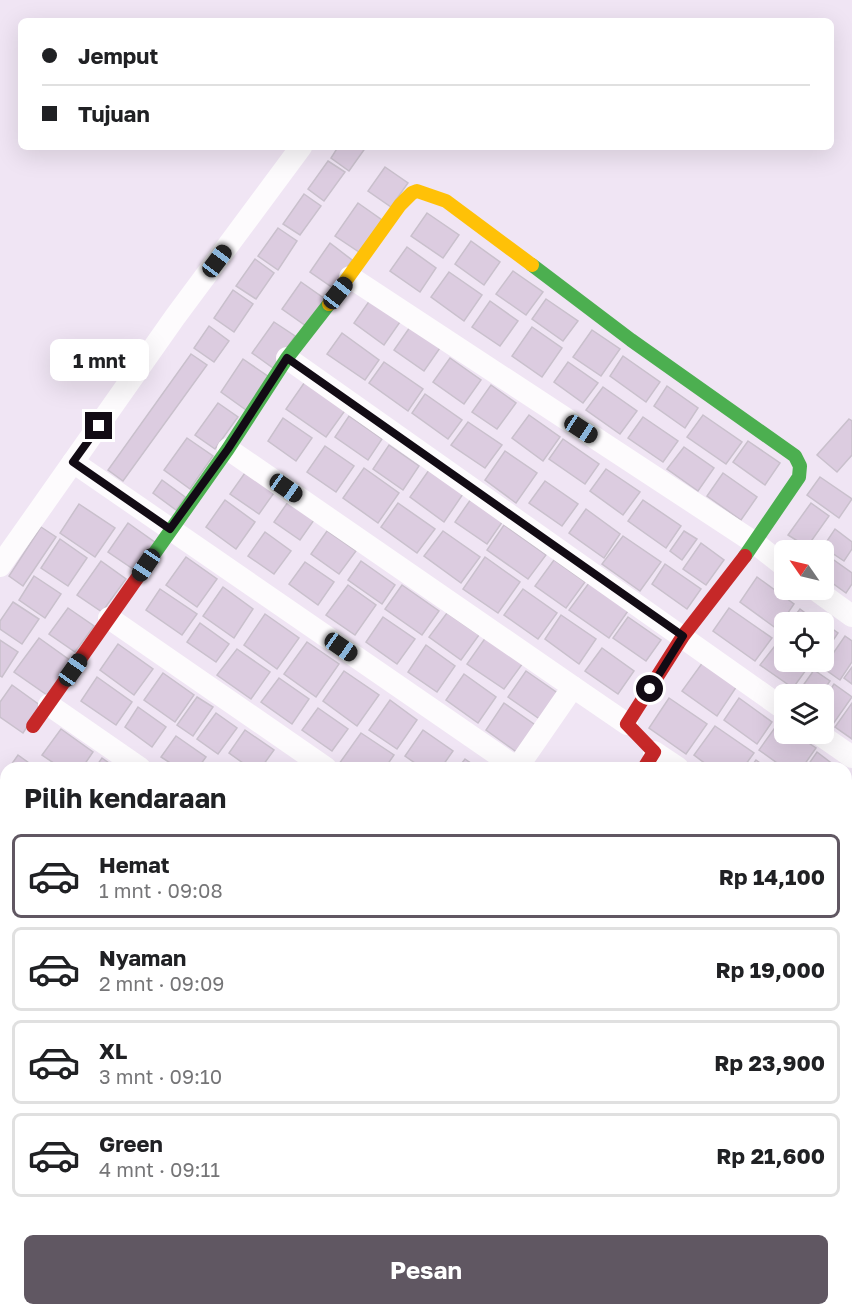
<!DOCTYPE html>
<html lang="id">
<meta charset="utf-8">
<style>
:root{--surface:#fff;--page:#f2f2f2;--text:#202124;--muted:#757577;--line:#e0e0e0;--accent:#605762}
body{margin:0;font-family:"Golos Text",sans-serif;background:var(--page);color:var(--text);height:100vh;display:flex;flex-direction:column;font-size:22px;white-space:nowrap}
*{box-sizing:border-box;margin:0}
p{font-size:20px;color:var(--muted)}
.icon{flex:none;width:33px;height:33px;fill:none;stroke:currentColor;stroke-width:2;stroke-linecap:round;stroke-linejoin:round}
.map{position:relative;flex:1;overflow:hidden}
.panel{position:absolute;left:0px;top:762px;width:852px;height:554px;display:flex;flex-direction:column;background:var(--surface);border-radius:18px 18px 0 0;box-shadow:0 6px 24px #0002}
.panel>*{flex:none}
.guide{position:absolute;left:18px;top:18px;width:816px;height:132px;border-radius:9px;box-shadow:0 6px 24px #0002;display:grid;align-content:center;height:132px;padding:0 24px;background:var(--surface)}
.needle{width:39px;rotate:304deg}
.tools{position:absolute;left:774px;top:540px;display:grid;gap:12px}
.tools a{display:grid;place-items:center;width:60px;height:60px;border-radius:9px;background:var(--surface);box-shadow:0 6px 24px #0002;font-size:30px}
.end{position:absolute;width:27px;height:27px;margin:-14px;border:8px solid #120b14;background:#fff;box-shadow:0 0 0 3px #fff}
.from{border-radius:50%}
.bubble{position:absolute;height:42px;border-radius:9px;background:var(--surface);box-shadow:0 6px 24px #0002;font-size:20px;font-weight:700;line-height:42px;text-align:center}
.car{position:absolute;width:18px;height:36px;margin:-18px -9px;border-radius:8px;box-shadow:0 0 4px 2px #0007;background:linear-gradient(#222 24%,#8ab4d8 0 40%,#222 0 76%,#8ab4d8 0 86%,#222 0)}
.guide b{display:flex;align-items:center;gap:21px;height:57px;font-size:22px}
.guide b+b{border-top:2px solid var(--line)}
.guide i{width:15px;height:15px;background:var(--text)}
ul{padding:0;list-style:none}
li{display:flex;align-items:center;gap:18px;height:84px;margin:0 12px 9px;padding:0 12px;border:3px solid var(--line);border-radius:9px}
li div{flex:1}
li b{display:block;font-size:22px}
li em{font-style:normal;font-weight:700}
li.on{border-color:var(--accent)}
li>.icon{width:54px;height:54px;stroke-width:1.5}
h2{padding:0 24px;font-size:27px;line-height:72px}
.primary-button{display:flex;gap:12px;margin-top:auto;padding:12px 24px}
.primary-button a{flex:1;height:69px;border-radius:9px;background:var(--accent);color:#fff;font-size:24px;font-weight:700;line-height:69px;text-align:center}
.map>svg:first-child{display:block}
.building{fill:#dccce0;stroke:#c9c0cc;stroke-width:1.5}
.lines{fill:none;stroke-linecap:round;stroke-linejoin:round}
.street{stroke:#fdfbfd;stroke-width:22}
.fast{stroke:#4caf50;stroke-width:14}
.slow{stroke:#ffc107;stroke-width:14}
.jam{stroke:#c62828;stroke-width:14}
.route{stroke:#120b14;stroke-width:8}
</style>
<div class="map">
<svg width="852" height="1315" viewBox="0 0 852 1315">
<rect width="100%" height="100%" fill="#f0e5f4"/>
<g class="building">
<polygon points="338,147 366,147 349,171 331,158"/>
<polygon points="328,161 345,172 324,201 308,189"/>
<polygon points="385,167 408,183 391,207 368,191"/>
<polygon points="304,194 321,206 300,235 283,224"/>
<polygon points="358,203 382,220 359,252 335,236"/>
<polygon points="427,213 459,235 443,258 411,236"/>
<polygon points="278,228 297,241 278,270 258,256"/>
<polygon points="471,241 500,262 484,285 455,264"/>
<polygon points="330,243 352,260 333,288 310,272"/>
<polygon points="407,247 436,268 420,292 390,271"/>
<polygon points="255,259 274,273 256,299 236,286"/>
<polygon points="513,271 543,292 526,315 496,294"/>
<polygon points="449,272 482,295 464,321 431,297"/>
<polygon points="301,282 325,299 306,326 282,309"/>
<polygon points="233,290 253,304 234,332 214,318"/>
<polygon points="546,299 578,321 563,341 532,319"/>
<polygon points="370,300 400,322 384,345 354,323"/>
<polygon points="490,301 518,321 500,346 472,327"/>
<polygon points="274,322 295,336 273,368 252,353"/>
<polygon points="209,326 229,341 214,362 194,348"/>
<polygon points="410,327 440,348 424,371 394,350"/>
<polygon points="532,327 562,348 542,377 512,356"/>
<polygon points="592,330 620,349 601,376 573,357"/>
<polygon points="342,333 379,360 365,380 327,354"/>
<polygon points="191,354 207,365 123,481 108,470"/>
<polygon points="623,356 660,382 646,402 610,376"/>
<polygon points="450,358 481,380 464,404 433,382"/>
<polygon points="243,359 269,377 246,410 221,392"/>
<polygon points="384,362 423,389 408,411 369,383"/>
<polygon points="568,362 598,383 583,403 554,382"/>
<polygon points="309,376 349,405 326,437 286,409"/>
<polygon points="491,385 516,403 497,429 472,412"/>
<polygon points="667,386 698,408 685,428 654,406"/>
<polygon points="603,387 637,411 620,434 586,410"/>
<polygon points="425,394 462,420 448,439 412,413"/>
<polygon points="218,403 238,417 215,449 195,435"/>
<polygon points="529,415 560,437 543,461 512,438"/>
<polygon points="703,415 742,442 726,464 687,437"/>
<polygon points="349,416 382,439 368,460 335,437"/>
<polygon points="643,417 678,441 663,462 628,438"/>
<polygon points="283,418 312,438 296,461 268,441"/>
<polygon points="849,419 852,421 852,455 837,472 817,455"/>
<polygon points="468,422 502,445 485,468 451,445"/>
<polygon points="187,438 213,456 190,489 164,470"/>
<polygon points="563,439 599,464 585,484 549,459"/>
<polygon points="748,441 780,463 765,485 733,462"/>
<polygon points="389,445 419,466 403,490 373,469"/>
<polygon points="325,446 354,466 336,492 307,472"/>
<polygon points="684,447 714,468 698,491 667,469"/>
<polygon points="505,451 537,473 516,503 485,480"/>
<polygon points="364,468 399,493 378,523 343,498"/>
<polygon points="606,469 640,492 623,515 590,491"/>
<polygon points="247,470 276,490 259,514 230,494"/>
<polygon points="429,470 463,494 444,522 410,497"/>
<polygon points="723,473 757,497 741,520 707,496"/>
<polygon points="820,477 852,499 839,518 807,495"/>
<polygon points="162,480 185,497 176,510 153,493"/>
<polygon points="545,481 578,504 562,526 529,503"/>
<polygon points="471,499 503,521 487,544 455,522"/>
<polygon points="225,500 255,522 236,549 206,527"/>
<polygon points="643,500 681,526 666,548 628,521"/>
<polygon points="288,502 314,520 300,540 274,522"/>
<polygon points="398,503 435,529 417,553 381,527"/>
<polygon points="811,503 829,516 807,547 788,535"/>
<polygon points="79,504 115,528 95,557 60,533"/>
<polygon points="586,509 620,534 604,558 569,533"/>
<polygon points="128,523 156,543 136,571 108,552"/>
<polygon points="504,525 546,555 528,579 487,550"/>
<polygon points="41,527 56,537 23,586 9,576"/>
<polygon points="835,529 852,542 852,549 844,561 823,547"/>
<polygon points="327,531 356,551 339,574 311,554"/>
<polygon points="443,531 480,557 461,583 424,556"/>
<polygon points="684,531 697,539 682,560 670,551"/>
<polygon points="265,532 291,551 274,574 248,556"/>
<polygon points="623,536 661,562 640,591 602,564"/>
<polygon points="60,539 87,558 68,586 41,568"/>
<polygon points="701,543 724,560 706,585 683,569"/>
<polygon points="824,553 852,573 852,584 846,593 824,577"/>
<polygon points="186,557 217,579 197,607 166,585"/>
<polygon points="485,557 520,582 498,613 463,589"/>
<polygon points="554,560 585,582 566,608 535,586"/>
<polygon points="101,561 126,579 102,612 77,595"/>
<polygon points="361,561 395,585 382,604 348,580"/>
<polygon points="305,562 334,582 318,605 289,584"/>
<polygon points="665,564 701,589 687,609 652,584"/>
<polygon points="34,576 61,594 45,618 19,600"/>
<polygon points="757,577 794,604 777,629 740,602"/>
<polygon points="589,583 628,611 609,638 569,610"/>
<polygon points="348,585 376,605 355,635 326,615"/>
<polygon points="402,585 439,611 422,635 385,609"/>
<polygon points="223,587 253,609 234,638 203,616"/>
<polygon points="160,589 197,614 182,635 146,610"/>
<polygon points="523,589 557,613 538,639 504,615"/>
<polygon points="13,602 39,619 22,644 0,629 0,621"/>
<polygon points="68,608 94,626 75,652 49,634"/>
<polygon points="729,608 772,638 755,661 713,631"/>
<polygon points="800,609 816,621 815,622 790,622"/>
<polygon points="447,613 479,635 461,660 429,637"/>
<polygon points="265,614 299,638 277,669 244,645"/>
<polygon points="561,615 596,639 579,664 545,639"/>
<polygon points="383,617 415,639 397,664 366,642"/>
<polygon points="628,617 661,640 646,661 613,638"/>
<polygon points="200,623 229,644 216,662 187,642"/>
<polygon points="824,623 838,633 824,654"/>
<polygon points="845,636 852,641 852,662 840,680 823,668"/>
<polygon points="486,637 523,663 504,689 467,664"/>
<polygon points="39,638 71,661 47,695 14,672"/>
<polygon points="0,640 18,652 2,677 0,676"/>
<polygon points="307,642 339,664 316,697 284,674"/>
<polygon points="118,644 153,669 134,695 100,670"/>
<polygon points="426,645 455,666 437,692 408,672"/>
<polygon points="774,647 784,655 784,662 794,662 806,670 793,688 760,665"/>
<polygon points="602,648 634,671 618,694 585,671"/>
<polygon points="237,649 270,672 251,699 217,675"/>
<polygon points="703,662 737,686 717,716 682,691"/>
<polygon points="852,667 852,684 844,678"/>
<polygon points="814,670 830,681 821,694 797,694"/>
<polygon points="344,671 379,695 357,726 323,701"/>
<polygon points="526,671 559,694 541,720 508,697"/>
<polygon points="163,673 194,695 175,722 144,700"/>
<polygon points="464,674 496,697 478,723 446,700"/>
<polygon points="97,677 132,702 116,725 81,701"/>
<polygon points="279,678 309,699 292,724 261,702"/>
<polygon points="834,684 852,697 831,727 824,721 824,699"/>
<polygon points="12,685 41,706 23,733 0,717 0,702"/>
<polygon points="197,697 213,707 193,736 177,725"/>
<polygon points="669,698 707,724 686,754 649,728"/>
<polygon points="739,698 772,722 757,744 724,720"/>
<polygon points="390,700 417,720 397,749 369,730"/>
<polygon points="504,703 541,729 522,756 486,730"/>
<polygon points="852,703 852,739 835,727"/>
<polygon points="138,707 166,727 152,747 125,727"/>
<polygon points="318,708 348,729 332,751 302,730"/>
<polygon points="216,713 237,728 218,754 197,739"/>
<polygon points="779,722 784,726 784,734 795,734 816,748 802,768 784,768 759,750"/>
<polygon points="715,726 754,753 743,768 711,768 694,755"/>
<polygon points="61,729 93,752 82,768 61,768 42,755"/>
<polygon points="245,730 274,750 261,768 250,768 229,753"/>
<polygon points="423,730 453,751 441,768 422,768 405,756"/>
<polygon points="361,733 394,755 385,768 345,768 339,764"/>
<polygon points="176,736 206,757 198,768 178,768 161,757"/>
<polygon points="817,752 834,765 832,768 806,768"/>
<polygon points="18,755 36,768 9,768"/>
<polygon points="102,758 116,768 95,768"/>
<polygon points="465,759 478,768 458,768"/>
<polygon points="756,760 767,768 750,768"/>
<polygon points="846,776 852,781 852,784 846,793"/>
<polygon points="852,794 852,815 846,811 846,802"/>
<polygon points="846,824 852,828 852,860 846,855"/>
<polygon points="6,861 6,900 0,895 0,869"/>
<polygon points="846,899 852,904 852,936 846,932"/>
<polygon points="0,924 6,929 6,955 2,962 0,960"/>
<polygon points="852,972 852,992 846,988 846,980"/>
<polygon points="0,1006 6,1011 6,1045 3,1049 0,1046"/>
<polygon points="846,1033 852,1037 852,1049 846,1057"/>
<polygon points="852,1059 852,1075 846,1071 846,1067"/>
<polygon points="4,1063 6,1065 6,1102 0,1098 0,1069"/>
<polygon points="846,1082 852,1086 852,1125 846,1121"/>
<polygon points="6,1148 6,1179 0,1175 0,1157"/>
<polygon points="846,1164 852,1168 852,1195 846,1190"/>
<polygon points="0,1185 6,1189 6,1210 0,1218"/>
<polygon points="846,1208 852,1212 852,1219 846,1227"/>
<polygon points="852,1227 852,1254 846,1250 846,1235"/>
<polygon points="846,1292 852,1296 852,1301 846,1309"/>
<polygon points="6,1294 6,1310 49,1310 45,1315 11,1315 0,1308 0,1303"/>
<polygon points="295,1310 348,1310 344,1315 295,1315 292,1313"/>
<polygon points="354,1310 379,1310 375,1315 362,1315"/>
<polygon points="383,1310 411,1310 419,1315 379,1315"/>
<polygon points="456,1310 482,1310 478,1315 464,1315"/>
<polygon points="485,1310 529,1310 537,1315 481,1315"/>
<polygon points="827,1310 846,1310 842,1315 834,1315"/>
</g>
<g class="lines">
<g class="street">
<polyline points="350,277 755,543 784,566"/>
<polyline points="287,358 784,709"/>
<polyline points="228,449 573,687 517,768"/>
<polyline points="73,462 517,768"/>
<polyline points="0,566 175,317 301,147"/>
<polyline points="816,590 852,616"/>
<polyline points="109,618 326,768"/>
<polyline points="573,687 627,724"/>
<polyline points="49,705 140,768"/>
<polyline points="819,734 852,757"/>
<polyline points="654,752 678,768"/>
<polyline points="0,826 6,831"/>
<polyline points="846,886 852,890"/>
<polyline points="0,996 6,1000"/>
<polyline points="846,1013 852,1018"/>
<polyline points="0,1121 6,1126"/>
<polyline points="846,1144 852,1148"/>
<polyline points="0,1254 6,1259"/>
<polyline points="846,1269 852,1273"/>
<polyline points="73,1310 81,1315"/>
<polyline points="271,1310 278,1315"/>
<polyline points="437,1310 445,1315"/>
<polyline points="673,1310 680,1315"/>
<polyline points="121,1315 125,1310"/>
</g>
<g class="fast">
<polyline points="532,265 631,340 795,456 800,466 799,477 745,556"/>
<polyline points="140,574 228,449 287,358 329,304"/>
</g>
<polyline class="slow" points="329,304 400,205 412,193 417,191 446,201 532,265"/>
<g class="jam">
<polyline points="33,726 140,574"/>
<polyline points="644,768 654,752 627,724 683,636 745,556"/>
</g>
</g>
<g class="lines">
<polyline class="route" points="99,426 73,462 170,529 228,449 287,358 683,636 650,689"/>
</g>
</svg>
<div class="tools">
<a><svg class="needle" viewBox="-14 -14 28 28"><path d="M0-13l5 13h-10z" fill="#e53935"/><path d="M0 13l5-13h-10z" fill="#757577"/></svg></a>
<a><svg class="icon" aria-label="locate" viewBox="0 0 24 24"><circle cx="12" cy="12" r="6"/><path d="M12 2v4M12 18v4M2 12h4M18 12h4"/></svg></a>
<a><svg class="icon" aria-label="layers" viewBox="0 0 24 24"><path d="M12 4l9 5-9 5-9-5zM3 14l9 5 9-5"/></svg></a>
</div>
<i class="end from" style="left:650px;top:689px"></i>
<i class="end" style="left:99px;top:426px"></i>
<div class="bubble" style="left:50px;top:339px;width:99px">1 mnt</div>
<i class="car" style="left:217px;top:261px;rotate:37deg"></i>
<i class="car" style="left:338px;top:293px;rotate:38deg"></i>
<i class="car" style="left:581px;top:429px;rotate:123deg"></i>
<i class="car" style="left:286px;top:488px;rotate:125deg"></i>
<i class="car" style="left:146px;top:565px;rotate:214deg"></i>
<i class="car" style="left:341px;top:647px;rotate:125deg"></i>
<i class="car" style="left:73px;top:670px;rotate:35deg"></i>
<div class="guide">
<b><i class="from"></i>Jemput</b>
<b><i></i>Tujuan</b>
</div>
<section class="panel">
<h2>Pilih kendaraan</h2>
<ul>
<li class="on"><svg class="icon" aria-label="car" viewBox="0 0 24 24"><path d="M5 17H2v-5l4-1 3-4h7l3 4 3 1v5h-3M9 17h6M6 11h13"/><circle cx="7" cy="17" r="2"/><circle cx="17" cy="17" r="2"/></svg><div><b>Hemat</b><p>1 mnt · 09:08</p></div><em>Rp 14,100</em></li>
<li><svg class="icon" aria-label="car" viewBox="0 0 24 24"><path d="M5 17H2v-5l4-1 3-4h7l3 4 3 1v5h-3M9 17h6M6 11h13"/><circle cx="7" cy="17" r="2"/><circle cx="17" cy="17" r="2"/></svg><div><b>Nyaman</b><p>2 mnt · 09:09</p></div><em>Rp 19,000</em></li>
<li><svg class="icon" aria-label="car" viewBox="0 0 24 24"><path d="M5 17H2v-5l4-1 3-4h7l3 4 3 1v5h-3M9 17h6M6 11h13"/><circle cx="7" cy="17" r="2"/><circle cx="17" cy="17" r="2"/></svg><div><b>XL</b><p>3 mnt · 09:10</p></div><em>Rp 23,900</em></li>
<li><svg class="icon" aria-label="car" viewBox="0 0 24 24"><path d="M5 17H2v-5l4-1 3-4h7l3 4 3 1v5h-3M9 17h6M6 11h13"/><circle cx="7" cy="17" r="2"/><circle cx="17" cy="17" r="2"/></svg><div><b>Green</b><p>4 mnt · 09:11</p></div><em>Rp 21,600</em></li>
</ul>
<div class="primary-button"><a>Pesan</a></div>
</section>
</div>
